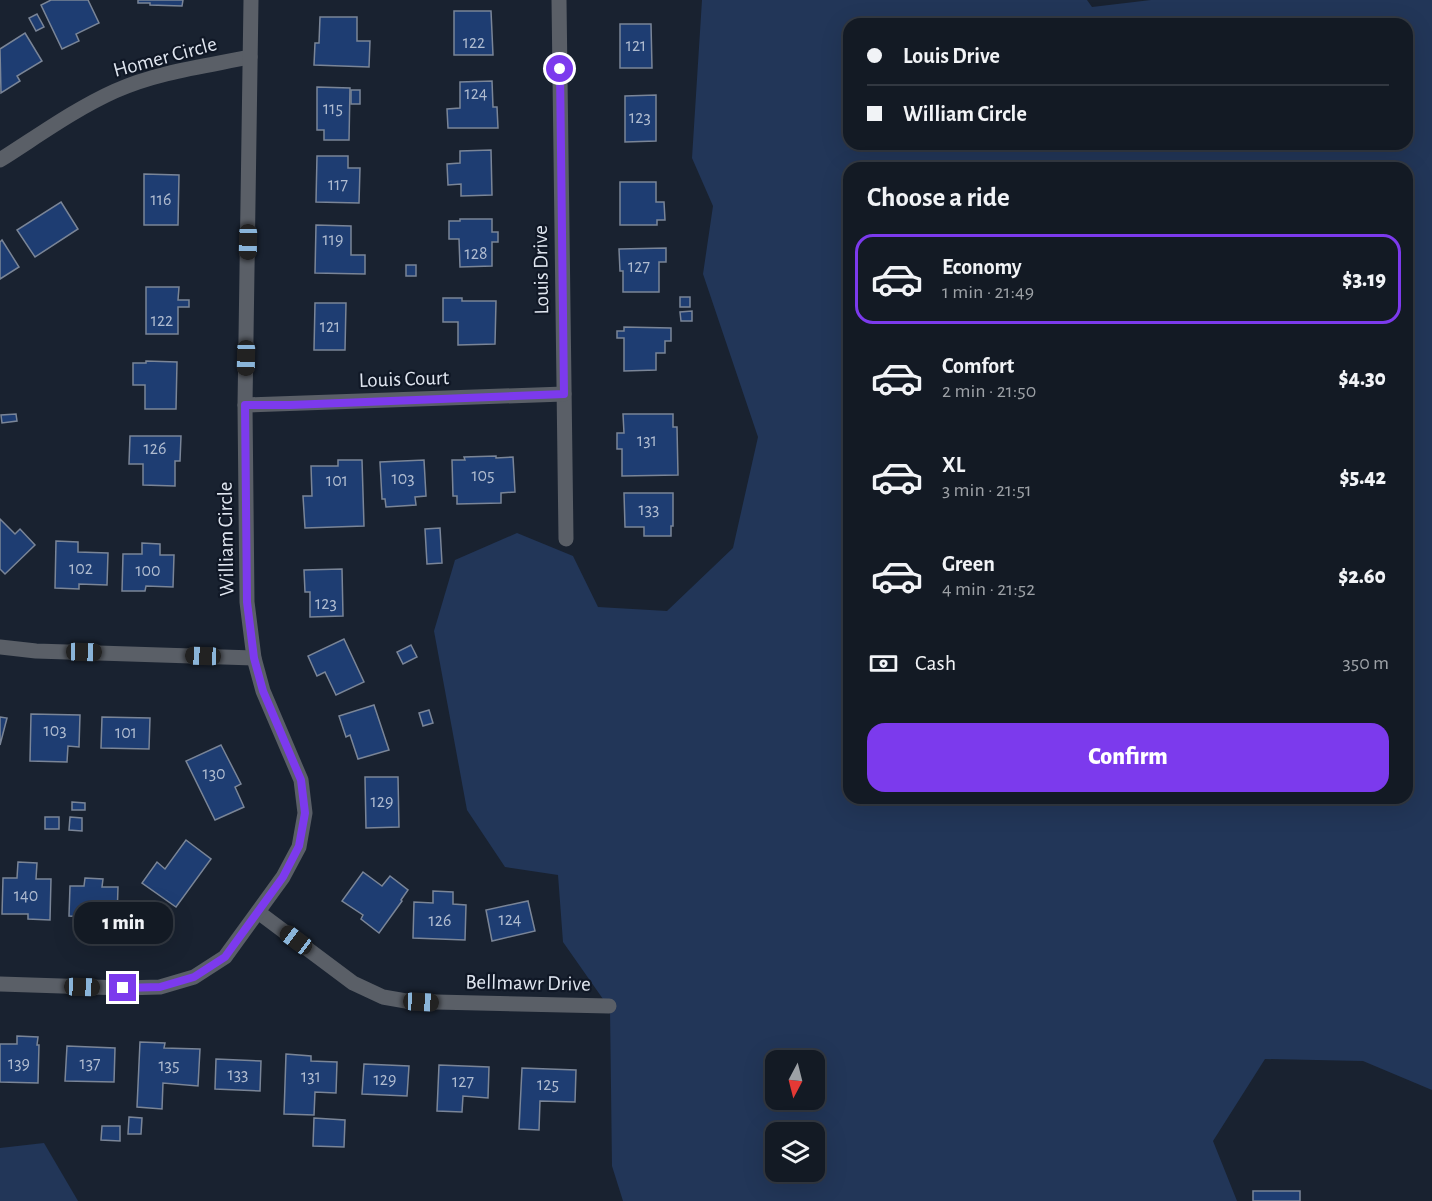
<!DOCTYPE html>
<meta charset="utf-8">
<style>
:root{--surface:#131a24;--page:#1c232c;--text:#f1f3f6;--muted:#9da1a6;--line:#323841;--accent:#7c3aed}
body{margin:0;font-family:"Alegreya Sans",sans-serif;background:var(--page);color:var(--text);height:100vh;display:flex;flex-direction:column;font-size:22px;white-space:nowrap}
*{box-sizing:border-box;margin:0}
p{font-size:20px;color:var(--muted)}
.icon{flex:none;width:33px;height:33px;fill:none;stroke:currentColor;stroke-width:2;stroke-linecap:round;stroke-linejoin:round}
.map{position:relative;flex:1;overflow:hidden}
.drawer{position:absolute;left:843px;top:162px;width:570px;height:642px;display:flex;flex-direction:column;background:var(--surface);border-radius:18px;box-shadow:0 6px 24px #0002,0 0 0 2px var(--line)}
.drawer>*{flex:none}
.banner{position:absolute;left:843px;top:18px;width:570px;height:132px;border-radius:18px;box-shadow:0 6px 24px #0002,0 0 0 2px var(--line);display:grid;align-content:center;height:132px;padding:0 24px;background:var(--surface)}
.needle{width:39px;rotate:187deg}
.fabs{position:absolute;left:765px;top:1050px;display:grid;gap:12px}
.fabs a{display:grid;place-items:center;width:60px;height:60px;border-radius:12px;background:var(--surface);box-shadow:0 6px 24px #0002,0 0 0 2px var(--line);font-size:30px}
.end{position:absolute;width:27px;height:27px;margin:-14px;border:8px solid #7c3aed;background:#fff;box-shadow:0 0 0 3px #fff}
.from{border-radius:50%}
.bubble{position:absolute;height:42px;border-radius:18px;background:var(--surface);box-shadow:0 6px 24px #0002,0 0 0 2px var(--line);font-size:20px;font-weight:800;line-height:42px;text-align:center}
.car{position:absolute;width:18px;height:36px;margin:-18px -9px;border-radius:8px;box-shadow:0 0 4px 2px #0007;background:linear-gradient(#222 24%,#8ab4d8 0 40%,#222 0 76%,#8ab4d8 0 86%,#222 0)}
.banner b{display:flex;align-items:center;gap:21px;height:57px;font-size:22px}
.banner b+b{border-top:2px solid var(--line)}
.banner i{width:15px;height:15px;background:var(--text)}
ul{padding:0;list-style:none}
li{display:flex;align-items:center;gap:18px;height:90px;margin:0 12px 9px;padding:0 12px;border:3px solid transparent;border-radius:18px}
li div{flex:1}
li b{display:block;font-size:22px}
li em{font-style:normal;font-weight:800}
li.active{border-color:var(--accent)}
li>.icon{width:54px;height:54px;stroke-width:1.5}
h2{padding:0 24px;font-size:27px;line-height:72px}
.pay{display:flex;align-items:center;gap:15px;height:66px;padding:0 24px;font-size:22px}
.pay p{margin-inline-start:auto}
.cta{display:flex;gap:12px;margin-top:auto;padding:12px 24px}
.cta a{flex:1;height:69px;border-radius:18px;background:var(--accent);color:#fff;font-size:24px;font-weight:800;line-height:69px;text-align:center}
.map>svg:first-child{display:block}
.green{fill:#223658;fill-rule:evenodd}
.building{fill:#1e3d72;stroke:#7a8597;stroke-width:1.5}
.lines{fill:none;stroke-linecap:round;stroke-linejoin:round}
.minor{stroke:#5a5f67;stroke-width:15}
.route{stroke:#7c3aed;stroke-width:8}
.labels{text-anchor:middle;dominant-baseline:central;stroke-width:4.5;stroke-linejoin:round;paint-order:stroke}
.number-label{font-size:18px;fill:#b0bcd0}
.street-label{font-size:21px;fill:#e0e6f0;stroke:#101826}
</style>
<div class="map">
<svg width="1432" height="1201" viewBox="0 0 1432 1201">
<rect width="100%" height="100%" fill="#192230"/>
<g class="green">
<path d="M702,0h385l5,7 59,-7h281v1090l-69,-29 -98,-2 -52,82 24,60h-614l-11,-35 -2,-157 -47,-67 -5,-67 -53,-8 -38,-57 -33,-179 21,-71 62,-27 56,23 25,51 69,4 66,-63 25,-111 -55,-163 10,-68 -21,-48zM849,24h558v120h-558zM849,168h558v630h-558zM776,1060h38v40h-38zM776,1132h38v40h-38z"/>
<polygon points="44,1143 78,1201 0,1201 0,1148"/>
</g>
<g class="building">
<polygon points="51,0 88,0 99,23 76,34 79,41 62,49 41,5"/>
<polygon points="138,0 183,0 182,6 150,5 150,3 138,3"/>
<polygon points="454,11 491,11 493,55 454,55"/>
<polygon points="37,14 44,27 36,31 29,18"/>
<polygon points="320,17 357,17 357,41 370,41 369,67 314,65 315,43 319,43"/>
<polygon points="620,24 651,24 652,68 620,68"/>
<polygon points="25,33 42,61 17,76 20,81 1,93 0,49"/>
<polygon points="492,81 493,107 497,107 498,128 448,128 447,109 460,108 460,82"/>
<polygon points="317,87 350,88 349,140 324,140 324,130 317,130"/>
<rect x="351" y="90" width="9" height="14"/>
<polygon points="656,95 656,141 625,142 625,96"/>
<polygon points="491,150 492,195 461,196 461,184 448,185 447,164 460,163 460,151"/>
<polygon points="317,156 348,156 348,168 360,168 359,203 316,202"/>
<polygon points="144,174 179,175 178,225 144,225"/>
<polygon points="620,182 656,182 656,202 664,202 665,220 657,220 657,225 620,225"/>
<polygon points="61,202 78,229 35,257 17,230"/>
<polygon points="460,219 492,219 492,232 498,232 498,242 492,242 492,266 460,267 459,239 449,239 449,221 460,221"/>
<polygon points="316,225 351,226 351,255 365,255 365,274 315,273"/>
<polygon points="2,240 19,267 0,279 0,242"/>
<polygon points="666,248 666,262 659,262 659,292 623,292 623,271 620,271 619,249"/>
<rect x="406" y="265" width="10" height="11"/>
<polygon points="146,287 179,287 178,300 189,300 189,307 178,307 178,334 146,334"/>
<rect x="680" y="297" width="10" height="10"/>
<polygon points="443,298 462,298 462,301 496,301 495,344 458,345 458,322 443,322"/>
<polygon points="315,303 346,303 345,350 314,350"/>
<polygon points="692,311 692,321 681,321 680,312"/>
<polygon points="624,327 671,328 671,341 665,341 665,353 656,353 656,370 624,371 624,338 617,338 617,331 624,331"/>
<polygon points="146,361 177,362 176,409 145,409 145,385 133,385 133,363 146,363"/>
<polygon points="16,414 17,421 2,423 1,415"/>
<polygon points="623,414 673,414 673,427 677,427 678,475 622,476 622,449 617,449 617,433 624,433"/>
<polygon points="130,436 181,436 180,461 175,461 175,486 143,485 143,464 129,464"/>
<polygon points="496,456 496,458 513,457 515,492 501,493 501,503 457,504 457,496 453,496 452,460 465,460 464,457"/>
<polygon points="338,460 362,460 364,526 305,528 303,496 312,496 311,466 338,466"/>
<polygon points="424,460 426,496 415,497 416,505 386,507 385,499 382,499 380,462"/>
<polygon points="624,493 673,493 673,526 671,526 671,536 644,536 644,527 625,527"/>
<polygon points="0,519 15,534 20,529 35,545 5,574 0,569"/>
<polygon points="440,528 442,563 427,564 425,529"/>
<polygon points="56,541 78,542 78,552 108,553 107,585 79,584 79,589 55,588"/>
<polygon points="142,543 160,544 160,555 174,555 173,587 146,586 145,591 122,591 123,554 142,554"/>
<polygon points="342,569 343,616 310,617 310,592 305,592 304,570"/>
<polygon points="344,639 364,682 336,695 325,672 317,676 308,656"/>
<polygon points="411,645 417,657 403,664 397,652"/>
<polygon points="374,705 389,750 358,759 350,735 346,737 339,716"/>
<polygon points="429,710 433,723 423,726 419,713"/>
<polygon points="31,714 80,715 79,747 68,746 67,762 30,761"/>
<polygon points="0,717 7,718 0,745"/>
<polygon points="102,717 150,718 149,749 101,748"/>
<polygon points="221,745 241,784 235,787 244,807 215,820 186,761"/>
<polygon points="365,777 398,777 399,827 366,828"/>
<polygon points="72,802 85,803 85,810 72,810"/>
<rect x="45" y="817" width="14" height="12"/>
<polygon points="70,817 82,818 82,831 69,830"/>
<polygon points="186,840 211,859 176,907 142,883 157,862 165,869"/>
<polygon points="18,862 37,863 36,879 51,879 50,920 28,919 28,914 2,914 3,878 17,878"/>
<polygon points="363,872 382,886 390,876 408,890 401,900 402,901 379,933 361,919 363,915 342,901"/>
<polygon points="85,878 103,879 102,887 118,887 117,918 69,916 70,886 84,886"/>
<polygon points="433,891 453,892 453,904 466,905 465,940 413,938 414,902 433,903"/>
<polygon points="528,901 535,931 492,941 486,910"/>
<polygon points="17,1036 38,1037 37,1045 39,1045 38,1083 0,1082 0,1044 17,1044"/>
<polygon points="140,1042 165,1043 164,1048 200,1049 198,1086 163,1083 162,1109 137,1107"/>
<polygon points="67,1046 115,1048 114,1082 65,1081"/>
<polygon points="286,1054 311,1056 311,1061 337,1062 336,1093 315,1092 314,1115 284,1114"/>
<polygon points="216,1059 261,1061 260,1091 215,1089"/>
<polygon points="364,1064 409,1066 407,1096 362,1094"/>
<polygon points="439,1065 489,1067 488,1098 463,1096 462,1112 437,1111"/>
<polygon points="522,1068 576,1070 575,1102 540,1101 539,1130 519,1129"/>
<polygon points="129,1117 142,1118 141,1134 128,1134"/>
<polygon points="314,1118 345,1120 344,1147 313,1146"/>
<polygon points="102,1126 120,1126 120,1141 101,1140"/>
<rect x="1253" y="1191" width="47" height="10"/>
</g>
<g class="lines">
<g class="minor">
<polyline points="559,0 566,539"/>
<path d="M0,160c38,-24 75,-51 115,-69 42,-19 91,-25 135,-34"/>
<polyline points="245,405 564,394"/>
<polyline points="0,647 36,651 254,658"/>
<polyline points="258,912 353,983 383,997 406,1001 436,1002 609,1006"/>
<polyline points="0,984 123,988 160,987 194,977 225,957 283,877 299,847 305,813 301,780 263,691 254,658 247,602 245,405 251,0"/>
</g>
</g>
<g class="lines">
<polyline class="route" points="123,988 160,987 194,977 225,957 283,877 299,846 305,813 301,780 263,691 254,658 247,602 245,405 290,405 564,394 560,69"/>
</g>
<g class="labels">
<g class="number-label">
<text x="474" y="43">122</text>
<text x="636" y="46">121</text>
<text x="476" y="94">124</text>
<text x="333" y="109">115</text>
<text x="640" y="118">123</text>
<text x="338" y="185">117</text>
<text x="161" y="200">116</text>
<text x="333" y="240">119</text>
<text x="476" y="254">128</text>
<text x="639" y="267">127</text>
<text x="162" y="321">122</text>
<text x="330" y="327">121</text>
<text x="647" y="441">131</text>
<text x="155" y="449">126</text>
<text x="483" y="476">105</text>
<text x="403" y="479">103</text>
<text x="337" y="481">101</text>
<text x="649" y="510">133</text>
<text x="81" y="569">102</text>
<text x="148" y="571">100</text>
<text x="326" y="604">123</text>
<text x="55" y="731">103</text>
<text x="126" y="733">101</text>
<text x="214" y="774">130</text>
<text x="382" y="802">129</text>
<text x="26" y="896">140</text>
<text x="510" y="920">124</text>
<text x="440" y="921">126</text>
<text x="19" y="1064">139</text>
<text x="90" y="1064">137</text>
<text x="169" y="1066">135</text>
<text x="238" y="1075">133</text>
<text x="311" y="1077">131</text>
<text x="385" y="1080">129</text>
<text x="463" y="1082">127</text>
<text x="548" y="1085">125</text>
</g>
<g class="street-label">
<text transform="translate(165 57) rotate(-15)">Homer Circle</text>
<text transform="translate(541 270) rotate(-91)">Louis Drive</text>
<text transform="translate(404 379) rotate(-2)">Louis Court</text>
<text transform="translate(226 539) rotate(-91)">William Circle</text>
<text transform="translate(528 983) rotate(1)">Bellmawr Drive</text>
</g>
</g>
</svg>
<div class="fabs">
<a><svg class="needle" viewBox="-14 -14 28 28"><path d="M0-13l5 13h-10z" fill="#e53935"/><path d="M0 13l5-13h-10z" fill="#9da1a6"/></svg></a>
<a><svg class="icon" aria-label="layers" viewBox="0 0 24 24"><path d="M12 4l9 5-9 5-9-5zM3 14l9 5 9-5"/></svg></a>
</div>
<i class="end from" style="left:560px;top:69px"></i>
<i class="end" style="left:123px;top:988px"></i>
<div class="bubble" style="left:74px;top:902px;width:99px">1 min</div>
<i class="car" style="left:248px;top:242px;rotate:181deg"></i>
<i class="car" style="left:246px;top:358px;rotate:181deg"></i>
<i class="car" style="left:84px;top:652px;rotate:91deg"></i>
<i class="car" style="left:203px;top:656px;rotate:272deg"></i>
<i class="car" style="left:296px;top:940px;rotate:307deg"></i>
<i class="car" style="left:82px;top:987px;rotate:92deg"></i>
<i class="car" style="left:421px;top:1002px;rotate:93deg"></i>
<div class="banner">
<b><i class="from"></i>Louis Drive</b>
<b><i></i>William Circle</b>
</div>
<section class="drawer">
<h2>Choose a ride</h2>
<ul>
<li class="active"><svg class="icon" aria-label="car" viewBox="0 0 24 24"><path d="M5 17H2v-5l4-1 3-4h7l3 4 3 1v5h-3M9 17h6M6 11h13"/><circle cx="7" cy="17" r="2"/><circle cx="17" cy="17" r="2"/></svg><div><b>Economy</b><p>1 min · 21:49</p></div><em>$3.19</em></li>
<li><svg class="icon" aria-label="car" viewBox="0 0 24 24"><path d="M5 17H2v-5l4-1 3-4h7l3 4 3 1v5h-3M9 17h6M6 11h13"/><circle cx="7" cy="17" r="2"/><circle cx="17" cy="17" r="2"/></svg><div><b>Comfort</b><p>2 min · 21:50</p></div><em>$4.30</em></li>
<li><svg class="icon" aria-label="car" viewBox="0 0 24 24"><path d="M5 17H2v-5l4-1 3-4h7l3 4 3 1v5h-3M9 17h6M6 11h13"/><circle cx="7" cy="17" r="2"/><circle cx="17" cy="17" r="2"/></svg><div><b>XL</b><p>3 min · 21:51</p></div><em>$5.42</em></li>
<li><svg class="icon" aria-label="car" viewBox="0 0 24 24"><path d="M5 17H2v-5l4-1 3-4h7l3 4 3 1v5h-3M9 17h6M6 11h13"/><circle cx="7" cy="17" r="2"/><circle cx="17" cy="17" r="2"/></svg><div><b>Green</b><p>4 min · 21:52</p></div><em>$2.60</em></li>
</ul>
<div class="pay"><svg class="icon" aria-label="cash" viewBox="0 0 24 24"><path d="M3 7h18v10H3z"/><circle cx="12" cy="12" r="2"/></svg>Cash<p>350 m</p></div>
<div class="cta"><a>Confirm</a></div>
</section>
</div>
